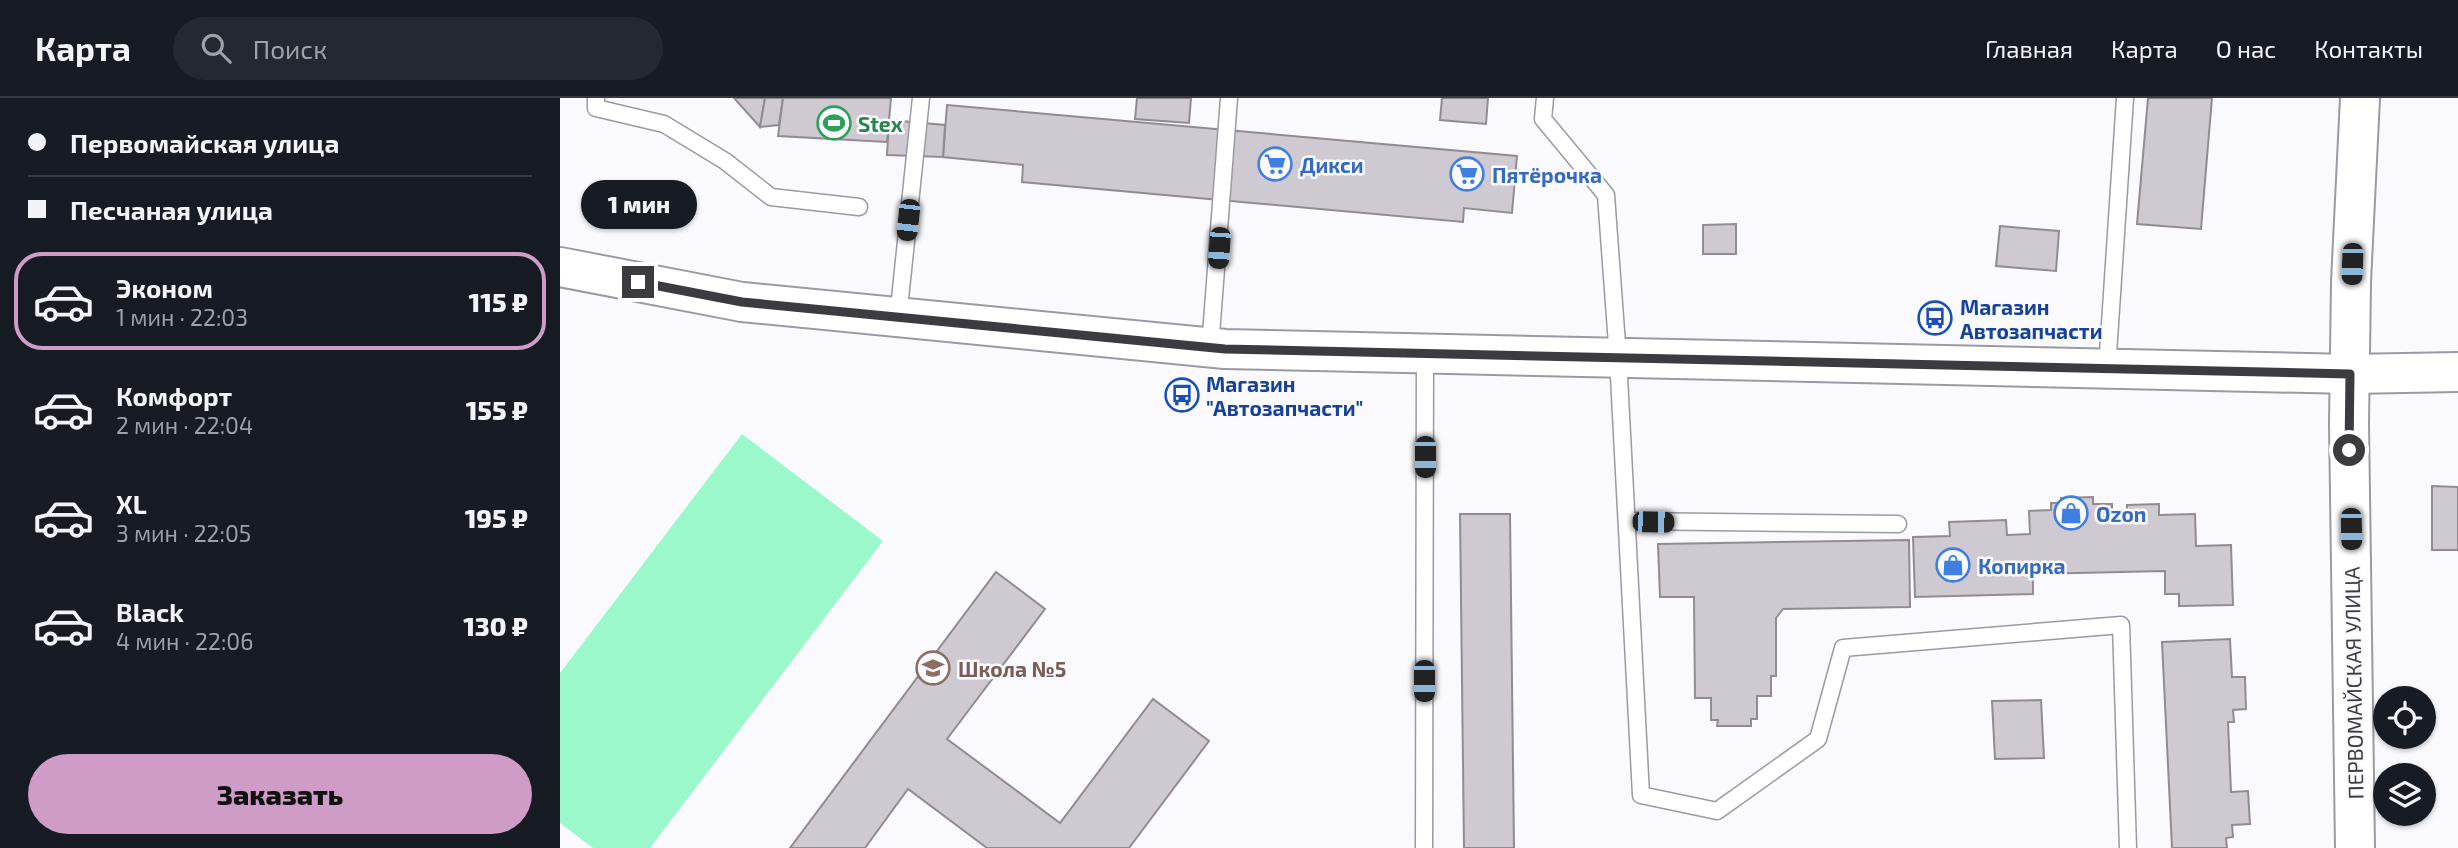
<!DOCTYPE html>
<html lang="ru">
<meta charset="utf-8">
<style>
:root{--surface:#171b24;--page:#242831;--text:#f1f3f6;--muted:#9ea1a6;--line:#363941;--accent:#cf9cc7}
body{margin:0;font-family:"Exo 2",sans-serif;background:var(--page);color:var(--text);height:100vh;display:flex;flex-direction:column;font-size:26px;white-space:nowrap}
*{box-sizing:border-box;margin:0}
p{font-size:23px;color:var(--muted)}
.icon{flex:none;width:38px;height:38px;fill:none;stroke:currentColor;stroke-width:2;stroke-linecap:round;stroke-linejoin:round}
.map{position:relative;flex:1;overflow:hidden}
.sheet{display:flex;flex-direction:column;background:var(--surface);width:560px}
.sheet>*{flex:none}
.guide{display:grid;align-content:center;height:154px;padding:0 28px;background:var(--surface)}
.controls{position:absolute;left:1813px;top:588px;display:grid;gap:14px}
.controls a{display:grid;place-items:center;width:63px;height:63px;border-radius:50%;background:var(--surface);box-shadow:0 2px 5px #0004;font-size:35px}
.end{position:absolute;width:32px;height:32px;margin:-16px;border:9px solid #3c3c40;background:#fff;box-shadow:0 0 0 4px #fff}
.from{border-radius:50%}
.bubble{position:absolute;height:49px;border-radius:24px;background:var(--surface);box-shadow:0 2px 5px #0004;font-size:23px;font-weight:800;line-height:49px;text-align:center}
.car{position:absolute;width:21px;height:42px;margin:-21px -10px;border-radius:9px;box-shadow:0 0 5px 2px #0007;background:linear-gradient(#222 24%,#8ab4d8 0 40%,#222 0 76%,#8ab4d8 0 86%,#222 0)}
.guide b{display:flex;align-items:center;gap:24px;height:66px;font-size:26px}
.guide b+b{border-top:2px solid var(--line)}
.guide i{width:18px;height:18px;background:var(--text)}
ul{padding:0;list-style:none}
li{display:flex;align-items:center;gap:21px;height:98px;margin:0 14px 10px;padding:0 14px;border:4px solid transparent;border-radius:28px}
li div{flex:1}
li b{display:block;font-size:26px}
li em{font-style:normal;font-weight:800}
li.current{border-color:var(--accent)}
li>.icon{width:63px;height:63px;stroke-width:1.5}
.cta{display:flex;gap:14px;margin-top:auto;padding:14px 28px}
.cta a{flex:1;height:80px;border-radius:42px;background:var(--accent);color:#111;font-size:28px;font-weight:800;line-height:80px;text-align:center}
header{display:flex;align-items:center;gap:42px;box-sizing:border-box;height:98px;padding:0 35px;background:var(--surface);border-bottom:2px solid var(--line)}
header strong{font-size:33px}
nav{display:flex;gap:38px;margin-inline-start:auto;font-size:24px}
.search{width:490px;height:63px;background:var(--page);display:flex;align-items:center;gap:18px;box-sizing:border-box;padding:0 24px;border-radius:38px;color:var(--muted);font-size:26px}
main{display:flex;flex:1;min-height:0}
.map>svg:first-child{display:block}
.green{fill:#9af8ca}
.building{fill:#cfc9d1;stroke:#918b93;stroke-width:2}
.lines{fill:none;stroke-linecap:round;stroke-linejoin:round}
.lane-casing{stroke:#999aa3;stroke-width:19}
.secondary-casing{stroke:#999aa3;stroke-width:42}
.lane{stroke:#fff;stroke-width:16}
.secondary{stroke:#fff;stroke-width:38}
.route{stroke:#3c3c40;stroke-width:9}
.labels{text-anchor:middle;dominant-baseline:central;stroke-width:5;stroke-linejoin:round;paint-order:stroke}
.leisure-label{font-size:21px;font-weight:bold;fill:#27864d;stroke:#fafafe;text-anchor:start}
.shop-label{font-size:21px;font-weight:bold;fill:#366cbe;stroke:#fafafe;text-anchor:start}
.transit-label{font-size:21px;font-weight:bold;fill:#164399;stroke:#fafafe;text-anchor:start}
.education-label{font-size:21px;font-weight:bold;fill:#785e54;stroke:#fafafe;text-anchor:start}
.street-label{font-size:21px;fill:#3c3c40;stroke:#fafafe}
</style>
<header>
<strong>Карта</strong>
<div class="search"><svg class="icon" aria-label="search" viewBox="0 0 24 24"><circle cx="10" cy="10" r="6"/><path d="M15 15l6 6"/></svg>Поиск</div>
<nav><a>Главная</a><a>Карта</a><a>О нас</a><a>Контакты</a></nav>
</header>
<main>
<section class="sheet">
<div class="guide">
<b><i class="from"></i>Первомайская улица</b>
<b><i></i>Песчаная улица</b>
</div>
<ul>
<li class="current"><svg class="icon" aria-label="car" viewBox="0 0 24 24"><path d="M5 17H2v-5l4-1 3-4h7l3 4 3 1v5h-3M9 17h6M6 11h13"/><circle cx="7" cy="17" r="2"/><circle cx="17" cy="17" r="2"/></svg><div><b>Эконом</b><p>1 мин · 22:03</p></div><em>115 ₽</em></li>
<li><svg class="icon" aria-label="car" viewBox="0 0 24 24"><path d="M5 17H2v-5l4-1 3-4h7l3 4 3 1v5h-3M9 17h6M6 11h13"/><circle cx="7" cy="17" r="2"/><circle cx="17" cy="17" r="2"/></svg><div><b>Комфорт</b><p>2 мин · 22:04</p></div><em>155 ₽</em></li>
<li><svg class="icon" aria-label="car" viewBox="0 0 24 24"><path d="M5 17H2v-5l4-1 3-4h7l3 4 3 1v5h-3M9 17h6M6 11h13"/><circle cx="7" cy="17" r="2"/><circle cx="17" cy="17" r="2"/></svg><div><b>XL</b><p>3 мин · 22:05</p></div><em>195 ₽</em></li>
<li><svg class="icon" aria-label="car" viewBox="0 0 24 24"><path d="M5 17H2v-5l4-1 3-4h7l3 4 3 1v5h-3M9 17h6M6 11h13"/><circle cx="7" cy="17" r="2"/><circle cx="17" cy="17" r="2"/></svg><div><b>Black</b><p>4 мин · 22:06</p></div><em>130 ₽</em></li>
</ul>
<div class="cta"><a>Заказать</a></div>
</section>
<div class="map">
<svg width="1898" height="750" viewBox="0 0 1898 750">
<rect width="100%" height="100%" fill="#fafafe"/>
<polygon class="green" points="182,336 323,443 90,750 33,750 0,725 0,575"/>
<g class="building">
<polygon points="174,0 205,0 200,29"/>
<polygon points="205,0 223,0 219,27 200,29"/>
<polygon points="223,0 331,0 327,44 218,38"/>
<polygon points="577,0 631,0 629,25 575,21"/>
<polygon points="882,0 928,0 926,26 880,22"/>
<polygon points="1588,0 1652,0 1641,131 1577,126"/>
<polygon points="387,7 957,58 952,115 904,110 903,124 462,84 463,67 383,59"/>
<polygon points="329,22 385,27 383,59 327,57"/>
<polygon points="1176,126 1176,156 1143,156 1143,127"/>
<polygon points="1440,128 1499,133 1496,173 1436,168"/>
<polygon points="1872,388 1898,389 1898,452 1872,452"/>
<polygon points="1533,399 1533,406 1552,406 1552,416 1567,416 1567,407 1599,406 1599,417 1635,416 1636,448 1671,447 1673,507 1619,508 1619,496 1605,496 1605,473 1473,476 1473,496 1355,499 1353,439 1390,438 1389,424 1446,422 1447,437 1470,436 1469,413 1491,412 1491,405 1502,405 1501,400"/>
<polygon points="900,416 950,416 954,750 904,750"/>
<polygon points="1349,442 1350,509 1223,511 1216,520 1216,578 1211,578 1211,598 1197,598 1197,621 1191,621 1191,628 1157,628 1158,622 1151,622 1151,600 1135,600 1134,499 1100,499 1098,446"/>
<polygon points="436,474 485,511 387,641 500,725 593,601 649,643 569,750 427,750 348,691 305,750 230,750"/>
<polygon points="1670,541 1672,579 1685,579 1686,611 1673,612 1674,624 1668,624 1671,694 1688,693 1690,726 1672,727 1673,739 1666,740 1667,750 1612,750 1602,544"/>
<polygon points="1481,602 1484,660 1435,661 1432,603"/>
</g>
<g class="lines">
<defs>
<g id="lane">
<polyline points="36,0 36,10 104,26 165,63 211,99 299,109"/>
<polyline points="985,0 983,21 1046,97 1058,260 1081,697 1157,713 1258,641 1283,550 1561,527 1568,750"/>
<polyline points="338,220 361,0"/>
<polyline points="650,250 669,0"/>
<polyline points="1547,271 1565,0"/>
<polyline points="1067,423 1338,426"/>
<polyline points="864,750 865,255"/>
</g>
<g id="secondary">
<polyline points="0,169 182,204 665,251 1790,276 1898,274"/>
<polyline points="1795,750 1789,325 1791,184 1800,0"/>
</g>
</defs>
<use href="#lane" class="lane-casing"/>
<use href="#secondary" class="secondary-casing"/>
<use href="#lane" class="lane"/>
<use href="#secondary" class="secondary"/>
</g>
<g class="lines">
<polyline class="route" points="78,184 182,204 665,251 1790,276 1789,352"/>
</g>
<defs>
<symbol id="stadium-ring" viewBox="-11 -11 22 22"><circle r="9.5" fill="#fafafe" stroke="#2e9e5b" stroke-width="1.5"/><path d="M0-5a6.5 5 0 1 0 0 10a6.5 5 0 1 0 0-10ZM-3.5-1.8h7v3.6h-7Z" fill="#2e9e5b"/></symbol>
<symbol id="supermarket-ring" viewBox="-11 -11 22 22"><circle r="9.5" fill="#fafafe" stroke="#3f7fe0" stroke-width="1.5"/><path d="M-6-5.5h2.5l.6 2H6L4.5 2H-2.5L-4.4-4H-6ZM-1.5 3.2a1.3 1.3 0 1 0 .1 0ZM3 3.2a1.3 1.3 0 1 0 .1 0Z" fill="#3f7fe0"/></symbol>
<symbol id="bus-ring" viewBox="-11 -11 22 22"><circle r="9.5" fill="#fafafe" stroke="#1a4fb4" stroke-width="1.5"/><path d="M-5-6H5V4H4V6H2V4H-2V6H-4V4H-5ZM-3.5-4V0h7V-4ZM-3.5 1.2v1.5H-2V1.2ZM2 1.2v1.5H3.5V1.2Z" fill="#1a4fb4"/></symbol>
<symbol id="shop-ring" viewBox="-11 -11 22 22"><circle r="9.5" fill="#fafafe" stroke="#3f7fe0" stroke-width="1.5"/><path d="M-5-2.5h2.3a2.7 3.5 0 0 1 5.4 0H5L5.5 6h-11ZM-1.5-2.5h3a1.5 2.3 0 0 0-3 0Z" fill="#3f7fe0"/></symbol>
<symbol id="school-ring" viewBox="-11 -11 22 22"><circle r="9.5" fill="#fafafe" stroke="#8d6e63" stroke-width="1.5"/><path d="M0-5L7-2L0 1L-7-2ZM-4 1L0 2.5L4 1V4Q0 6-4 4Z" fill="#8d6e63"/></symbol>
</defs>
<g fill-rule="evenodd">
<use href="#stadium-ring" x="255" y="6" width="38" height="38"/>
<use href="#supermarket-ring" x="696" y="47" width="38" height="38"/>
<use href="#supermarket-ring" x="888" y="57" width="38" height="38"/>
<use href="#bus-ring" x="1356" y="201" width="38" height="38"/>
<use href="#bus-ring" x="603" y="278" width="38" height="38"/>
<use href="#shop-ring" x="1492" y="396" width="38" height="38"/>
<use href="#shop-ring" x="1374" y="448" width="38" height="38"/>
<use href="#school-ring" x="354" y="551" width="38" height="38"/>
</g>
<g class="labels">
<g class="leisure-label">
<text x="298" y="25">Stex</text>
</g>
<g class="shop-label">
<text x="740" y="66">Дикси</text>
<text x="932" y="76">Пятёрочка</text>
<text x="1536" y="415">Ozon</text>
<text x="1418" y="467">Копирка</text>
</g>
<g class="transit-label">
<text x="1400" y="208">Магазин<tspan x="1400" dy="24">Автозапчасти</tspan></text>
<text x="646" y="285">Магазин<tspan x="646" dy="24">"Автозапчасти"</tspan></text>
</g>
<g class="education-label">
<text x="398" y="570">Школа №5</text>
</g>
<g class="street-label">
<text transform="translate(1793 585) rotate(-91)">ПЕРВОМАЙСКАЯ УЛИЦА</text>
</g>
</g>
</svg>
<div class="controls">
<a><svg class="icon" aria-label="locate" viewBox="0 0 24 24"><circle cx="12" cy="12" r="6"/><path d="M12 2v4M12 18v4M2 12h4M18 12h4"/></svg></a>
<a><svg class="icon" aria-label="layers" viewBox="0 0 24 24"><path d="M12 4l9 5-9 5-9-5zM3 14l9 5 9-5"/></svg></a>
</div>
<i class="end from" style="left:1789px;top:352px"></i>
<i class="end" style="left:78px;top:184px"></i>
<div class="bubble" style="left:21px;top:82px;width:116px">1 мин</div>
<i class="car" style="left:348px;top:122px;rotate:186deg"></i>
<i class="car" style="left:659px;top:150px;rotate:184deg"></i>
<i class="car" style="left:1792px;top:166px;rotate:182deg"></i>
<i class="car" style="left:865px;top:359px;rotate:180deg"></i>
<i class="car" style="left:1093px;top:424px;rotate:91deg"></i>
<i class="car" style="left:1791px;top:431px;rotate:179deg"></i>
<i class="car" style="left:864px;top:583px;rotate:180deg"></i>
</div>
</main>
